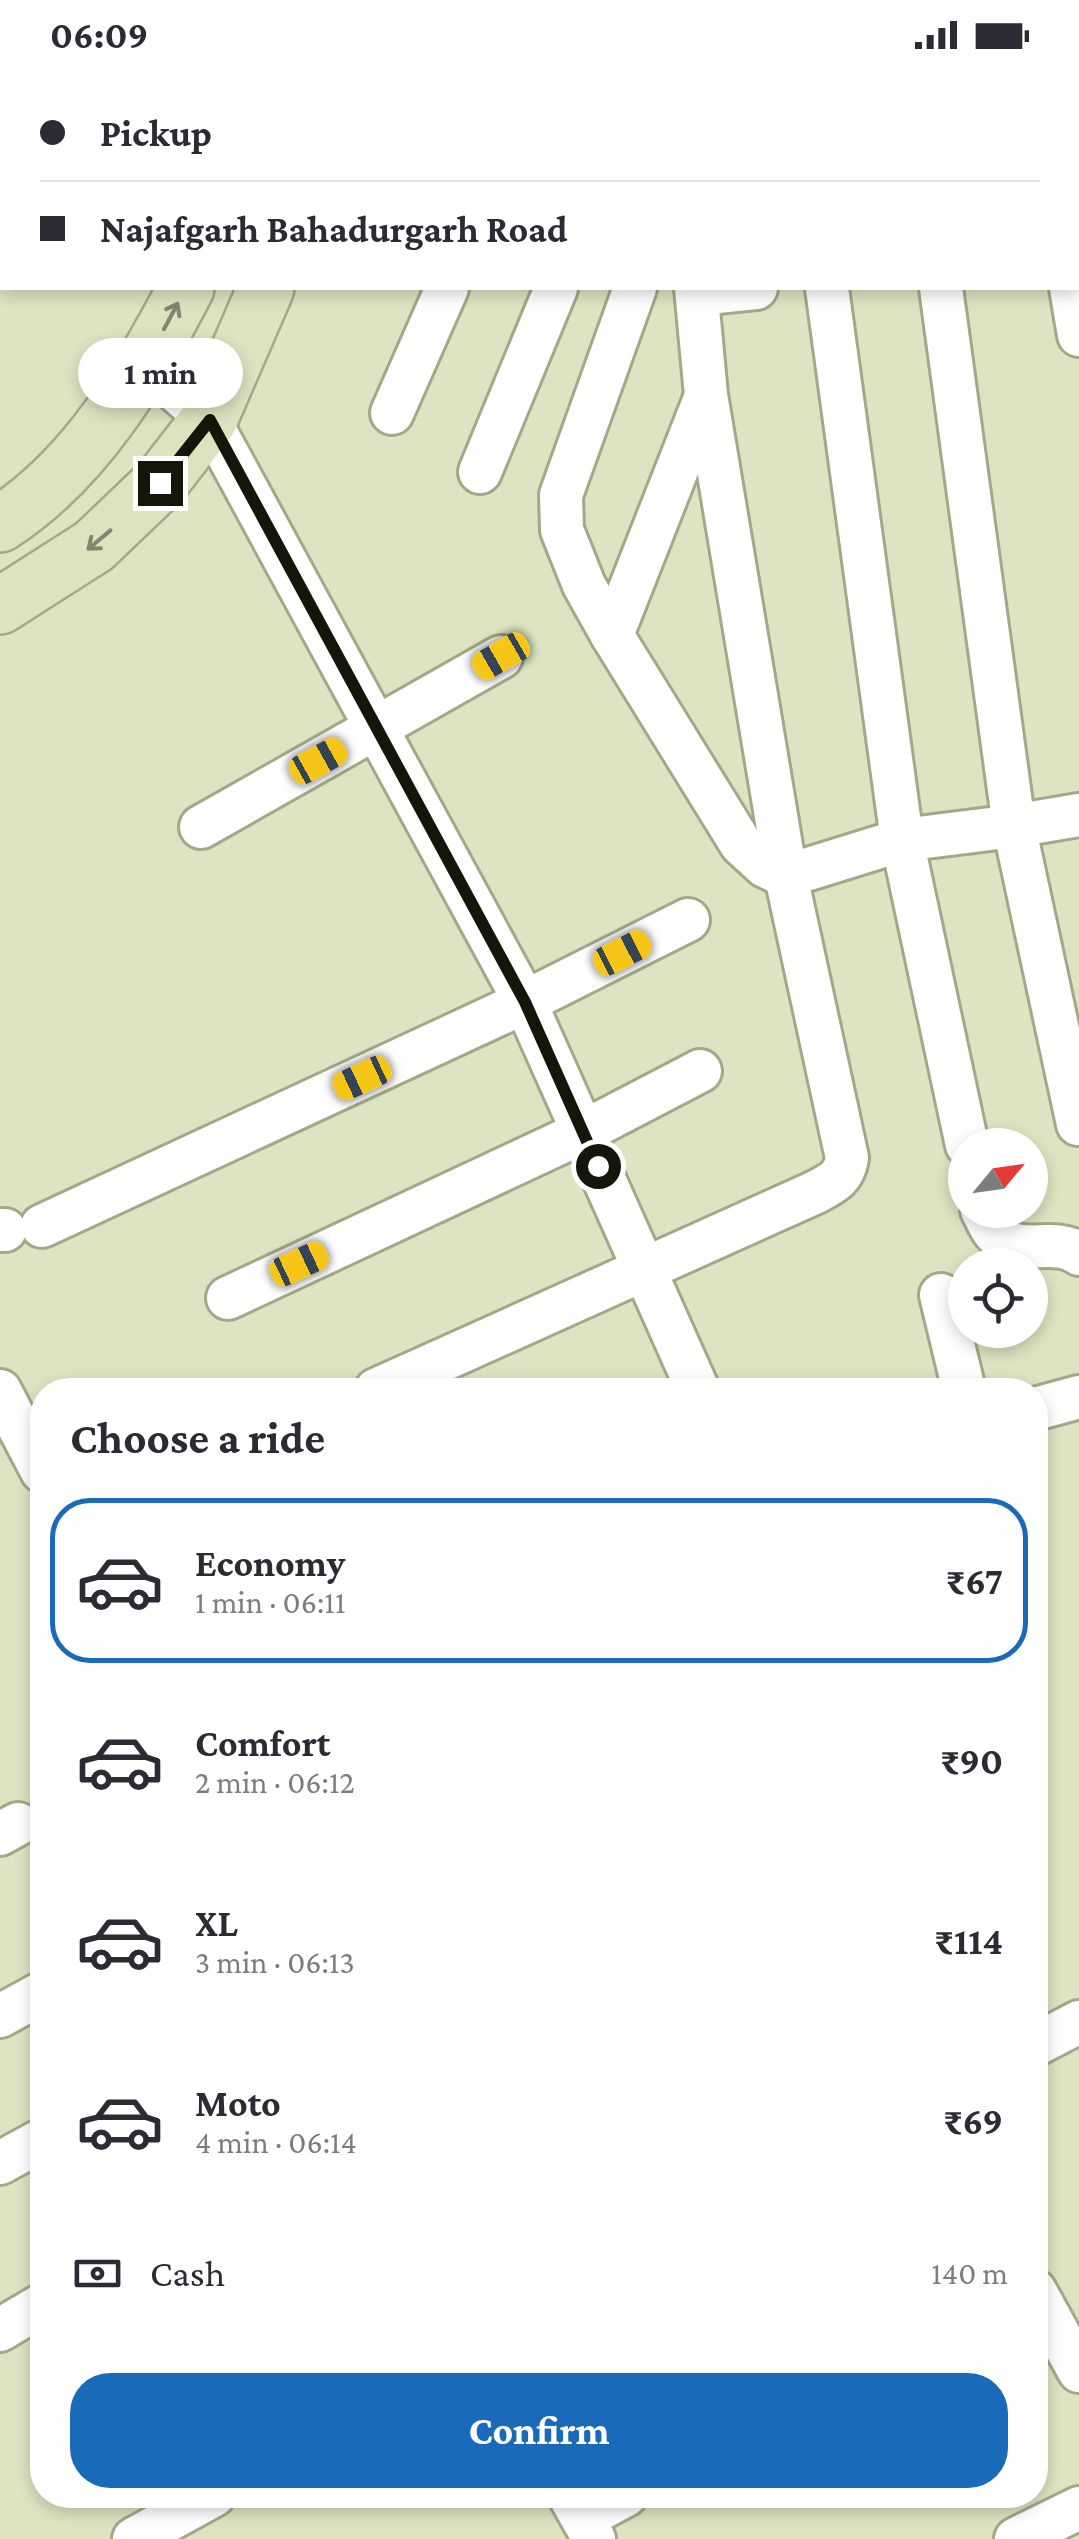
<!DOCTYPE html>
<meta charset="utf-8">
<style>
:root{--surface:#fff;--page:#f2f2f3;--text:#2b2b33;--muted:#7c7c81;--line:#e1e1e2;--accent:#196bb9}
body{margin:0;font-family:"Crimson Pro",serif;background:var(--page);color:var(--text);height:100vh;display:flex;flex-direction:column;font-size:38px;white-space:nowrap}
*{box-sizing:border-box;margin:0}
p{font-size:32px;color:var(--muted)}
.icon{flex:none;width:55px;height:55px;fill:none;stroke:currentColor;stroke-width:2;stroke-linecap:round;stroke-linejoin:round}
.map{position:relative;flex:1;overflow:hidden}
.details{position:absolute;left:30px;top:1308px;width:1018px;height:1130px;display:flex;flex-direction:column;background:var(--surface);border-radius:40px;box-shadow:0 5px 15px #0003}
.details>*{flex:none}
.top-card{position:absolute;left:0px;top:0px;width:1080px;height:220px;box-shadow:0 5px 15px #0003;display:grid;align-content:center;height:220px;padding:0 40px;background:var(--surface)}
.needle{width:65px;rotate:61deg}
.buttons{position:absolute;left:948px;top:1058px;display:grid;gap:20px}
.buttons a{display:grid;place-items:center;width:100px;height:100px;border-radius:50%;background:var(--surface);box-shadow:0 5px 15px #0003;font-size:50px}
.end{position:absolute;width:45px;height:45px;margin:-22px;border:12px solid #14160a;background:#fff;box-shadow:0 0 0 5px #fff}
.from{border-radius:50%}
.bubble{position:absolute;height:70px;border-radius:35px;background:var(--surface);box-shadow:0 5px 15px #0003;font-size:32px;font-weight:700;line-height:70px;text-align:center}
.car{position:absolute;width:30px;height:60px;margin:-30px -15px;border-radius:12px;box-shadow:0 0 8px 2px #0007;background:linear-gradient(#f5c518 24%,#345 0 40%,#f5c518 0 76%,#345 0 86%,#f5c518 0)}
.top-card b{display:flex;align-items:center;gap:35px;height:95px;font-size:38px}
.top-card b+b{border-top:2px solid var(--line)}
.top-card i{width:25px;height:25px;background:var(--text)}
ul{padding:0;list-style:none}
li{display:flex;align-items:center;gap:30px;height:165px;margin:0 20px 15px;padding:0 20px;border:5px solid transparent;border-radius:40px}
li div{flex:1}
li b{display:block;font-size:38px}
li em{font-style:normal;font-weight:700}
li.current{border-color:var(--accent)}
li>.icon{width:90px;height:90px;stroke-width:1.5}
h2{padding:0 40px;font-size:45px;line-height:120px}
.pay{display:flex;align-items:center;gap:25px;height:110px;padding:0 40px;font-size:38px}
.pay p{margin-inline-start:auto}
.button{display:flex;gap:20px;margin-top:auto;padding:20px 40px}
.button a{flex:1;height:115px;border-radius:40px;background:var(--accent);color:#fff;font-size:40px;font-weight:700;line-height:115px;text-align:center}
.status{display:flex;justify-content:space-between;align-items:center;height:70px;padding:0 50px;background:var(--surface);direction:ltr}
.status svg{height:28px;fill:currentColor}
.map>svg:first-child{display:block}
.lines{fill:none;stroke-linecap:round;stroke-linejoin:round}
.street-casing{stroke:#a3a988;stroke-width:48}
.secondary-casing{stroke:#a3a988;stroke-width:60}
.street{stroke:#fff;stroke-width:42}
.secondary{stroke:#dee2bf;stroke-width:55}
.oneway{stroke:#83866e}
.route{stroke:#14160a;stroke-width:12}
</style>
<div class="status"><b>06:09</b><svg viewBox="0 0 49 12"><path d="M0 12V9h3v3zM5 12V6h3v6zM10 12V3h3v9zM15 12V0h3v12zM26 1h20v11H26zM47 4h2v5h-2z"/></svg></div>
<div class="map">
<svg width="1079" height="2469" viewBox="0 0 1079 2469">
<rect width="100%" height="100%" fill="#dde4c1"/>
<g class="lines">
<defs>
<g id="street">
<polyline points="72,0 75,2"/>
<polyline points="666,0 666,2"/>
<polyline points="1038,0 1039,2"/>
<polyline points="21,2 23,0"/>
<polyline points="0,32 2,28"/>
<polyline points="1078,36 1079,36"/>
<polyline points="1078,171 1079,171"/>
<polyline points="635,218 561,425 562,460 584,515 612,565 741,774 765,796 786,806 902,770 1014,756 1079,745"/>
<polyline points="827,218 902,770 967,1075"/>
<polyline points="941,218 1014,756 1078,1054"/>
<polyline points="1071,218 1079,265"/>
<polyline points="697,224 756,218"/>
<polyline points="145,293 209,350 525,932 698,1320"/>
<polyline points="392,343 447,218"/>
<polyline points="480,402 556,218"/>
<polyline points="612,565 706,326"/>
<polyline points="201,757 501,587"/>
<path d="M982,1140c4,7 7,16 12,22 23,28 60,3 85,22"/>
<polyline points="42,1156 525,932 688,850"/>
<polyline points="0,1160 5,1160"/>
<polyline points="941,1225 964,1320"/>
<polyline points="228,1228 583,1062 700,1001"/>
<path d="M376,1320l440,-198c17,-9 28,-14 31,-34l-61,-282 -80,-481 -10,-107"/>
<polyline points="0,1321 42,1401"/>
<polyline points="1035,1339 1079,1327"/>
<polyline points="0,1764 18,1754"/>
<polyline points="0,1946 42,1923"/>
<polyline points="1035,1975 1079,1952"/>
<polyline points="0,2093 42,2070"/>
<polyline points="1035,2221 1079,2301"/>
<polyline points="0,2260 42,2235"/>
<polyline points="569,2425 594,2469"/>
<polyline points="583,2448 626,2425"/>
<polyline points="134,2469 214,2425"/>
<polyline points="1016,2469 1079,2438"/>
</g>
<g id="secondary">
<polyline points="276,2 277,0"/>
<polyline points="354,2 355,0"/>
<path d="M0,454c86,-55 140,-148 186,-236"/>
<polyline points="0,536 94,476 160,413 209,350 266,218"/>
</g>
</defs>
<use href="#street" class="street-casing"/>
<use href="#secondary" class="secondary-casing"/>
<use href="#street" class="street"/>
<use href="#secondary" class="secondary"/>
</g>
<defs><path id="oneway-shaft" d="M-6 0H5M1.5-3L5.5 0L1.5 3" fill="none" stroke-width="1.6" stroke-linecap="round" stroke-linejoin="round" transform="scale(2.5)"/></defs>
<g class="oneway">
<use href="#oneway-shaft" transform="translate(171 246) rotate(-62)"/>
<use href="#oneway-shaft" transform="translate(99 470) rotate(140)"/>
</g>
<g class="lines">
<polyline class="route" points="160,413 210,350 525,932 598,1096"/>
</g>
</svg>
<div class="buttons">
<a><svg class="needle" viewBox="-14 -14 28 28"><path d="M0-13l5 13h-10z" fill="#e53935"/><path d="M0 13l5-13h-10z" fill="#7c7c81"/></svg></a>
<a><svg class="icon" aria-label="locate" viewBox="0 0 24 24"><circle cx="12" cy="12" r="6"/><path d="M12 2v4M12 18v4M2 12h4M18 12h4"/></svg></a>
</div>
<i class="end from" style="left:598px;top:1096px"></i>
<i class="end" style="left:160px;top:413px"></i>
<div class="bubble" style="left:78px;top:268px;width:165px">1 min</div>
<i class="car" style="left:501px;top:586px;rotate:240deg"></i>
<i class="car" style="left:318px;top:691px;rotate:61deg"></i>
<i class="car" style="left:622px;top:883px;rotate:63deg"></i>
<i class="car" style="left:362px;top:1008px;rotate:245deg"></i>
<i class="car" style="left:299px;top:1194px;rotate:65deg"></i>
<div class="top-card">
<b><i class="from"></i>Pickup</b>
<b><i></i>Najafgarh Bahadurgarh Road</b>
</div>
<section class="details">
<h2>Choose a ride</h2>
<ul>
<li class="current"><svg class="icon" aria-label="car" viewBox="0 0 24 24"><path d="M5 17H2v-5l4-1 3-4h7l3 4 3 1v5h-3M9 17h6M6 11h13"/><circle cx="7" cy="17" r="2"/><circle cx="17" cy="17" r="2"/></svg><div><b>Economy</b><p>1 min · 06:11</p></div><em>₹67</em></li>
<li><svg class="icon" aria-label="car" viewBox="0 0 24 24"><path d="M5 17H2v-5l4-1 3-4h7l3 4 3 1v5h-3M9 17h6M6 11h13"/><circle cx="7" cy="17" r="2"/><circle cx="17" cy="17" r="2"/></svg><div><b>Comfort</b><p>2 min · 06:12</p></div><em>₹90</em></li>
<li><svg class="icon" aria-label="car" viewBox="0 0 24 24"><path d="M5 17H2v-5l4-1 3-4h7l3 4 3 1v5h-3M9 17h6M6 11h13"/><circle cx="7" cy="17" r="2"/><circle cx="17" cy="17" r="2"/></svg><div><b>XL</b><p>3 min · 06:13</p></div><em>₹114</em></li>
<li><svg class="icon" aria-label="car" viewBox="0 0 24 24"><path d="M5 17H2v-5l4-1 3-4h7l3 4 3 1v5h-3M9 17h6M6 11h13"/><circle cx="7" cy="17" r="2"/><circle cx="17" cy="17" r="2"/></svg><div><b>Moto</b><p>4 min · 06:14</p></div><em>₹69</em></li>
</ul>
<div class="pay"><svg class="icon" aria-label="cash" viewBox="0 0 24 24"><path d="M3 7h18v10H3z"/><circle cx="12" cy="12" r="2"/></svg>Cash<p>140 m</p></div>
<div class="button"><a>Confirm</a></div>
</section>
</div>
